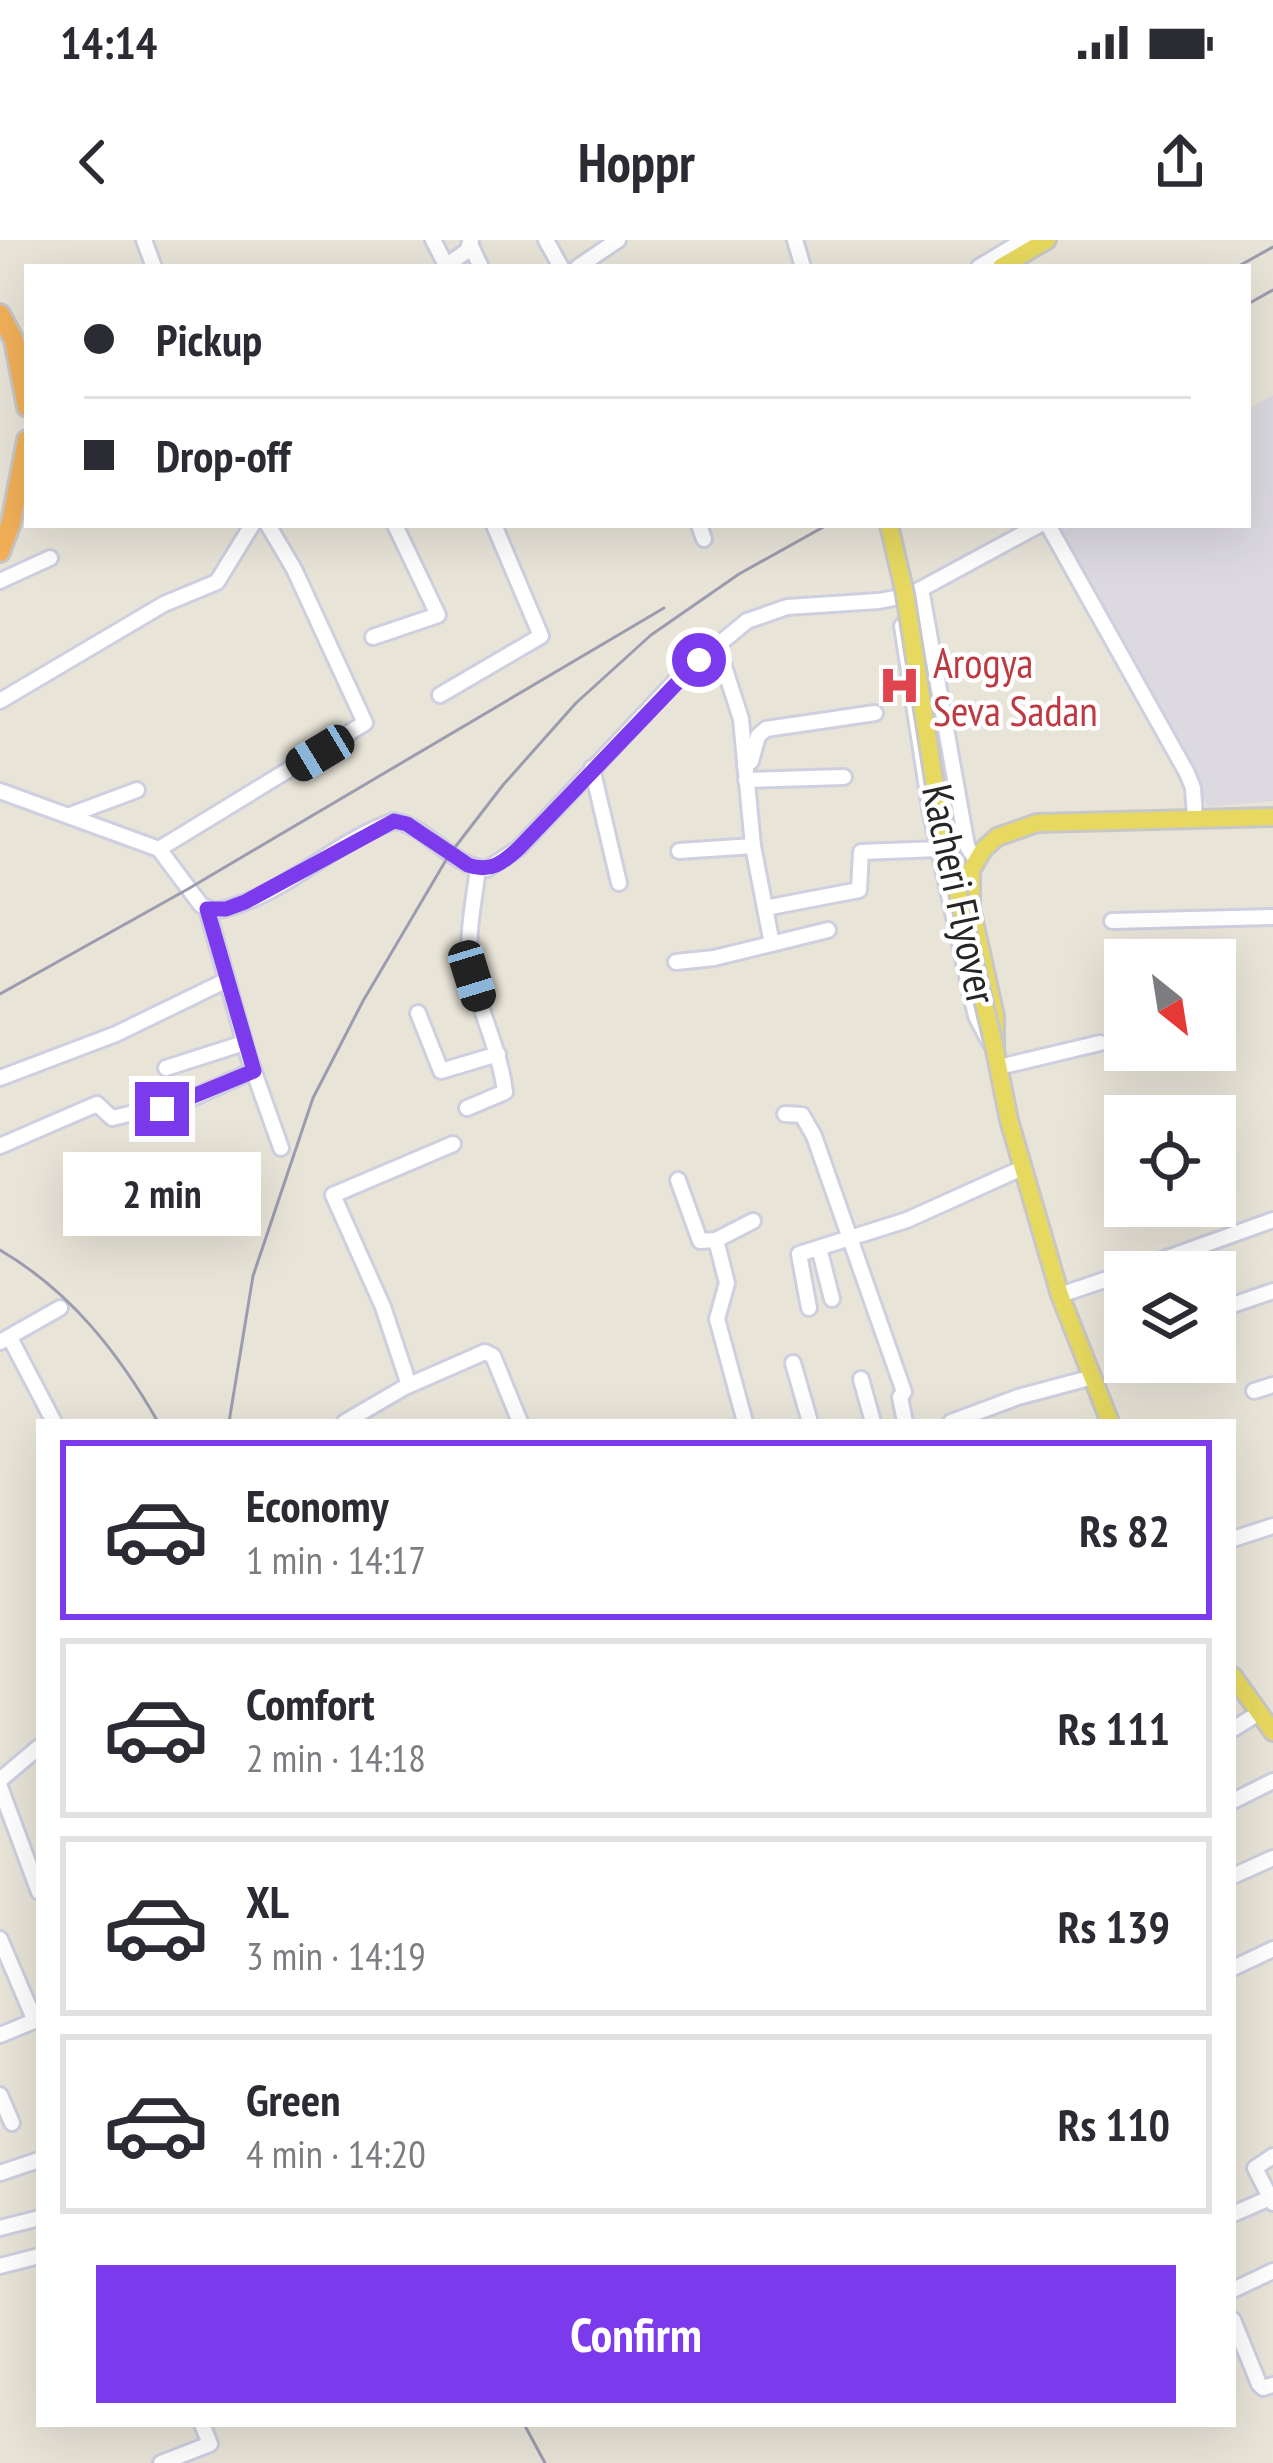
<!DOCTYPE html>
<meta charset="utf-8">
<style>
:root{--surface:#fff;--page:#f2f2f3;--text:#2b2b33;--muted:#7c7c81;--line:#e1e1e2;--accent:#7c3aed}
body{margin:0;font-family:"PT Sans Narrow",sans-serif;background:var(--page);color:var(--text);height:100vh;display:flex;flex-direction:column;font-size:45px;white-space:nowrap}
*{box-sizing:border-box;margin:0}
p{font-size:39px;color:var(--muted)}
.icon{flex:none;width:66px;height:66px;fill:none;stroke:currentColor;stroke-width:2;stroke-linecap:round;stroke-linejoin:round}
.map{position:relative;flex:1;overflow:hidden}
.drawer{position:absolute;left:36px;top:1179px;width:1200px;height:1008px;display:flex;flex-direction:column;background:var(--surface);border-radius:0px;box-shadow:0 12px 48px #0002}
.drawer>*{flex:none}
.hud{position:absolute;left:24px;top:24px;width:1227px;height:264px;border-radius:0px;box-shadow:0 12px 48px #0002;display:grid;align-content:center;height:264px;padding:0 60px;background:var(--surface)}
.needle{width:78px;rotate:150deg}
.tools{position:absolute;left:1104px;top:699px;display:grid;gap:24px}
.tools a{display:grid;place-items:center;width:132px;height:132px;border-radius:0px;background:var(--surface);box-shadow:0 12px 48px #0002;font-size:60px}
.end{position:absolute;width:54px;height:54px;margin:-27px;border:15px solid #7c3aed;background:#fff;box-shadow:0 0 0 6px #fff}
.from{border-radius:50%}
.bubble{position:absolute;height:84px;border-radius:0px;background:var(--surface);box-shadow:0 12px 48px #0002;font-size:39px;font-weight:700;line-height:84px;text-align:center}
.car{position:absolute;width:36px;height:72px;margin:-36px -18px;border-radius:15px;box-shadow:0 0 9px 3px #0007;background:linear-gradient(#222 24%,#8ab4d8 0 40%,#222 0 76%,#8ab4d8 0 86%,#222 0)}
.hud b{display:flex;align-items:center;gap:42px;height:114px;font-size:45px}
.hud b+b{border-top:3px solid var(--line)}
.hud i{width:30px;height:30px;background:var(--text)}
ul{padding:21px 0 0;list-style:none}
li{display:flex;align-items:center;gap:36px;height:180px;margin:0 24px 18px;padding:0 36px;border:6px solid var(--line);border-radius:0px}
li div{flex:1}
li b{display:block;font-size:45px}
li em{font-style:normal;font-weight:700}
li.active{border-color:var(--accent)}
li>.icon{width:108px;height:108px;stroke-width:1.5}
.primary-button{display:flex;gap:24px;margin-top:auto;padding:24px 60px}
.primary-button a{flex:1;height:138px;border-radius:0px;background:var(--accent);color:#fff;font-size:48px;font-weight:700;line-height:138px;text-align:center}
.status{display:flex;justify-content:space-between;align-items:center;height:84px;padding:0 60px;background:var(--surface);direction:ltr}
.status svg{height:33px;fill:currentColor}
header{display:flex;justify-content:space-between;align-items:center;height:156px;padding:0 60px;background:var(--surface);font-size:54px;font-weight:700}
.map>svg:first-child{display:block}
.industrial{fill:#dcd9e1}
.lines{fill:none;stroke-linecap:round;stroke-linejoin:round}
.minor-casing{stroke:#cecfdf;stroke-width:20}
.major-casing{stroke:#c7c7c7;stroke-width:22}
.highway-casing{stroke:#c7c7c7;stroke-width:24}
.minor{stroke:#fff;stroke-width:14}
.major{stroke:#e7d95f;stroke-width:16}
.highway{stroke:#f3b058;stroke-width:18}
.rail{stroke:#9c9cb0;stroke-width:3}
.major-bridge-casing{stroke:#c7c7c7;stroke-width:22;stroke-linecap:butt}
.major-bridge{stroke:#e7d95f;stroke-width:16}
.route{stroke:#7c3aed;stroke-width:15}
.labels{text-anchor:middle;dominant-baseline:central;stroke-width:9;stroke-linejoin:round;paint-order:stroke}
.health-label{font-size:42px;fill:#be3a42;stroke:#fff;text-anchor:start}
.street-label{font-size:42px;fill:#262626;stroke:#fff}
</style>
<div class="status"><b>14:14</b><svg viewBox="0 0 49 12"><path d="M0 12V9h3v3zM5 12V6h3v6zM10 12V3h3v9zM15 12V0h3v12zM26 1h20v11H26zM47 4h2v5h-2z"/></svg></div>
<header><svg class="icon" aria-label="back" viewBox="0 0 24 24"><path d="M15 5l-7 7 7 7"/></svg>Hoppr<svg class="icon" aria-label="share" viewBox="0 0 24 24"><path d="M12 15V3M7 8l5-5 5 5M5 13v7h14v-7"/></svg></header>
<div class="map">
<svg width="1273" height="2223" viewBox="0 0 1273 2223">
<rect width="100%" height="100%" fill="#e8e4d8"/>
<polygon class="industrial" points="1273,155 1273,561 1208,567 1052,285 1248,285 1248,169"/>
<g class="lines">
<defs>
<g id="minor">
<polyline points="144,0 154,27"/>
<polyline points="433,0 447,27"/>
<polyline points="546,0 561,27"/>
<polyline points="795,0 803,27"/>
<polyline points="470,4 481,27"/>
<polyline points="447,25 467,11 471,0"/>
<polyline points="578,27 618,0"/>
<polyline points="979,27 1024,0"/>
<polyline points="699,285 704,299"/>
<polyline points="1048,285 1187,533 1193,548 1195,577"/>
<polyline points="0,341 50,318"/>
<polyline points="921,349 967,606 976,620"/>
<polyline points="902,386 931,574 976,776 990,803"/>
<polyline points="373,397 438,375 395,285"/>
<polyline points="717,405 741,479 753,606 772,704"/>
<polyline points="440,455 541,396 494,285"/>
<polyline points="0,461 164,364 217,342 252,285"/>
<polyline points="745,526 751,521 758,496 766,489 875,473"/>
<polyline points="592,528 619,643"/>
<polyline points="746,540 844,537"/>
<path d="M0,551l159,58 42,56 13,6c68,-12 116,-68 180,-90 35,6 56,45 93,48l32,-21 161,-172 67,-55 40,-14 92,-6 31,-6 129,-70"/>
<polyline points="70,575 137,550"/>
<polyline points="159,609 365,483 294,329 268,285"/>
<polyline points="679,611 753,606"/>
<polyline points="765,668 859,650 861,612 939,609"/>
<polyline points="207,669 248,815 281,908"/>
<polyline points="1112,681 1273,677"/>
<polyline points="676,722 714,718 828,690"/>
<polyline points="418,773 441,831 498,814"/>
<polyline points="999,827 1100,803"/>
<polyline points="166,828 244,803"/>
<polyline points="0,838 116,794 225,741"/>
<path d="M467,868l38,-16c-5,-42 -25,-78 -33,-119 -7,-35 2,-70 6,-105"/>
<polyline points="785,874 802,875 814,896 904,1152 900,1157 905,1182"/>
<polyline points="0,906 97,864 112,878 183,862 253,831"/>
<polyline points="678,940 700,1001 716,1000 753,981"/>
<polyline points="716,1000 727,1043 717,1079 745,1182"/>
<polyline points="819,1008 832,1059"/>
<polyline points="1128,1032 1273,980"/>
<polyline points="1060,1055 1125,1033"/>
<polyline points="809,1068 799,1014 907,980 1022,928"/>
<polyline points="1215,1071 1273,1051"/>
<polyline points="10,1098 54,1182"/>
<polyline points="0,1102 60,1068"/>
<polyline points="793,1123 810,1182"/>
<polyline points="861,1139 873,1182"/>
<polyline points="409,1145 383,1067 333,955 453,904"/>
<polyline points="1254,1151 1273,1145"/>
<polyline points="345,1182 405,1147 485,1112 493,1116 520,1182"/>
<polyline points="951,1182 1018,1157 1093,1137"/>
<polyline points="1233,1299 1273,1286"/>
<polyline points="1233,1489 1259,1473"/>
<polyline points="0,1540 39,1507"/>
<polyline points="0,1547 39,1652"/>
<polyline points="1233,1561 1273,1541"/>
<polyline points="1233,1636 1273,1618"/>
<polyline points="0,1699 35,1781"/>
<polyline points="1233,1728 1273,1709"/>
<polyline points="0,1795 39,1779"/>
<polyline points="0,1855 12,1883"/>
<polyline points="1273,1916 1255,1928 1273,1963"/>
<polyline points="0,1933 39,1920"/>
<polyline points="1233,1974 1270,1958"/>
<polyline points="0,1988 39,1978"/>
<polyline points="0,2026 39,2016"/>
<polyline points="1233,2050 1273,2031"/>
<polyline points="1233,2080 1259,2144 1263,2148 1273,2145"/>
<polyline points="161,2223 210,2204 202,2184"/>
</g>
<g id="major">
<polyline points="1001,27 1047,0"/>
<polyline points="1110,1182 1060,1055 1009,880 995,810 995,776 971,668 971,630 983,610 997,597 1037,583 1273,577"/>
<polyline points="1233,1436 1273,1492"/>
</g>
<g id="highway">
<polyline points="0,74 14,100 27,167"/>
<polyline points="0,312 11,283 27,200"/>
</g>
</defs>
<use href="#minor" class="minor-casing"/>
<use href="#major" class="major-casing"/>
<use href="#highway" class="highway-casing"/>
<use href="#minor" class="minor"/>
<use href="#major" class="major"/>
<use href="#highway" class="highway"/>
<g class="rail">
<polyline points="1237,27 1273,7"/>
<polyline points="1248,64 1273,50"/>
<polyline points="0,754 188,649 664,368"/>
<path d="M0,1010c70,41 118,102 158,172"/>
<polyline points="229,1182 253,1036 313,858 363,761 449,615 503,545 576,463 651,395 739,334 827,285"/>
<polyline points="524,2184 545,2223"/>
</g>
<defs>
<polyline id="major-bridge" points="889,285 905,354 939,572 995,810"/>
</defs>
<use href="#major-bridge" class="major-bridge-casing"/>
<use href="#major-bridge" class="major-bridge"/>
</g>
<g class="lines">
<path class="route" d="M162,869l92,-38 -47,-162h19l19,-7 149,-81 13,3 61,41c22,8 35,-2 51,-17l180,-188"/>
</g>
<defs>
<symbol id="hospital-bare" viewBox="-9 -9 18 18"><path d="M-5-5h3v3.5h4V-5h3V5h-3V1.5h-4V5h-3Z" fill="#e0444e" stroke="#fff" stroke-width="2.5" paint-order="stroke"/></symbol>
</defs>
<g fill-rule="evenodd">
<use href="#hospital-bare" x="870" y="416" width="59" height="59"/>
</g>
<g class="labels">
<g class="health-label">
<text x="933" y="422">Arogya<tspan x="933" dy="48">Seva Sadan</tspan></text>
</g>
<g class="street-label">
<text transform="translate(960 654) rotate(78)">Kacheri Flyover</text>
</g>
</g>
</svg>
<div class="tools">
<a><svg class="needle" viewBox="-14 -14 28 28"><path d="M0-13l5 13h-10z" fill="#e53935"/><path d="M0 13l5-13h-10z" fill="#7c7c81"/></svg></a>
<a><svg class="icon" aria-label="locate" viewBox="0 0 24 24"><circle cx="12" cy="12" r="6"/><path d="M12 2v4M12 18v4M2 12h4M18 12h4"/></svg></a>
<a><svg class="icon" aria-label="layers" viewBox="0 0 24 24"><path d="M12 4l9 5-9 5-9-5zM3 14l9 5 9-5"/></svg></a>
</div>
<i class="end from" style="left:699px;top:420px"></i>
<i class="end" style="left:162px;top:869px"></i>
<div class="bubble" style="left:63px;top:912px;width:198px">2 min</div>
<i class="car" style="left:320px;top:513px;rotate:239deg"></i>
<i class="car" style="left:472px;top:736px;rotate:163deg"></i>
<div class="hud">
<b><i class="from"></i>Pickup</b>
<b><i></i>Drop-off</b>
</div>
<section class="drawer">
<ul>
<li class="active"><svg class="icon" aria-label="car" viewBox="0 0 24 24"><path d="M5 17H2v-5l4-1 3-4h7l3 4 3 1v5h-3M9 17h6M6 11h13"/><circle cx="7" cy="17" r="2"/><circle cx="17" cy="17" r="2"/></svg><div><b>Economy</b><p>1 min · 14:17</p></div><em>Rs 82</em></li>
<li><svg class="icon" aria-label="car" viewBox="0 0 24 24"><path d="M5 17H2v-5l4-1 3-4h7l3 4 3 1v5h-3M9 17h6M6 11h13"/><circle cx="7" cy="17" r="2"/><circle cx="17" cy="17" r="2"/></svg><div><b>Comfort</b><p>2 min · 14:18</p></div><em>Rs 111</em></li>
<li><svg class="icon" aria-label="car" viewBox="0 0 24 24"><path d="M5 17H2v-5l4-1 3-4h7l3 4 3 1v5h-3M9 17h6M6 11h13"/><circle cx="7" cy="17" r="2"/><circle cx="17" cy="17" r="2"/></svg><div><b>XL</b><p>3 min · 14:19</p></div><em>Rs 139</em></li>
<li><svg class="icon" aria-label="car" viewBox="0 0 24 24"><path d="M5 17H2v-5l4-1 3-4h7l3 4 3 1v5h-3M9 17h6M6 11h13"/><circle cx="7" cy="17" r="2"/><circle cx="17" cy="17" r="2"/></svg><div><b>Green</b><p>4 min · 14:20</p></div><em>Rs 110</em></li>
</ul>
<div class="primary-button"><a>Confirm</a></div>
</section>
</div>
